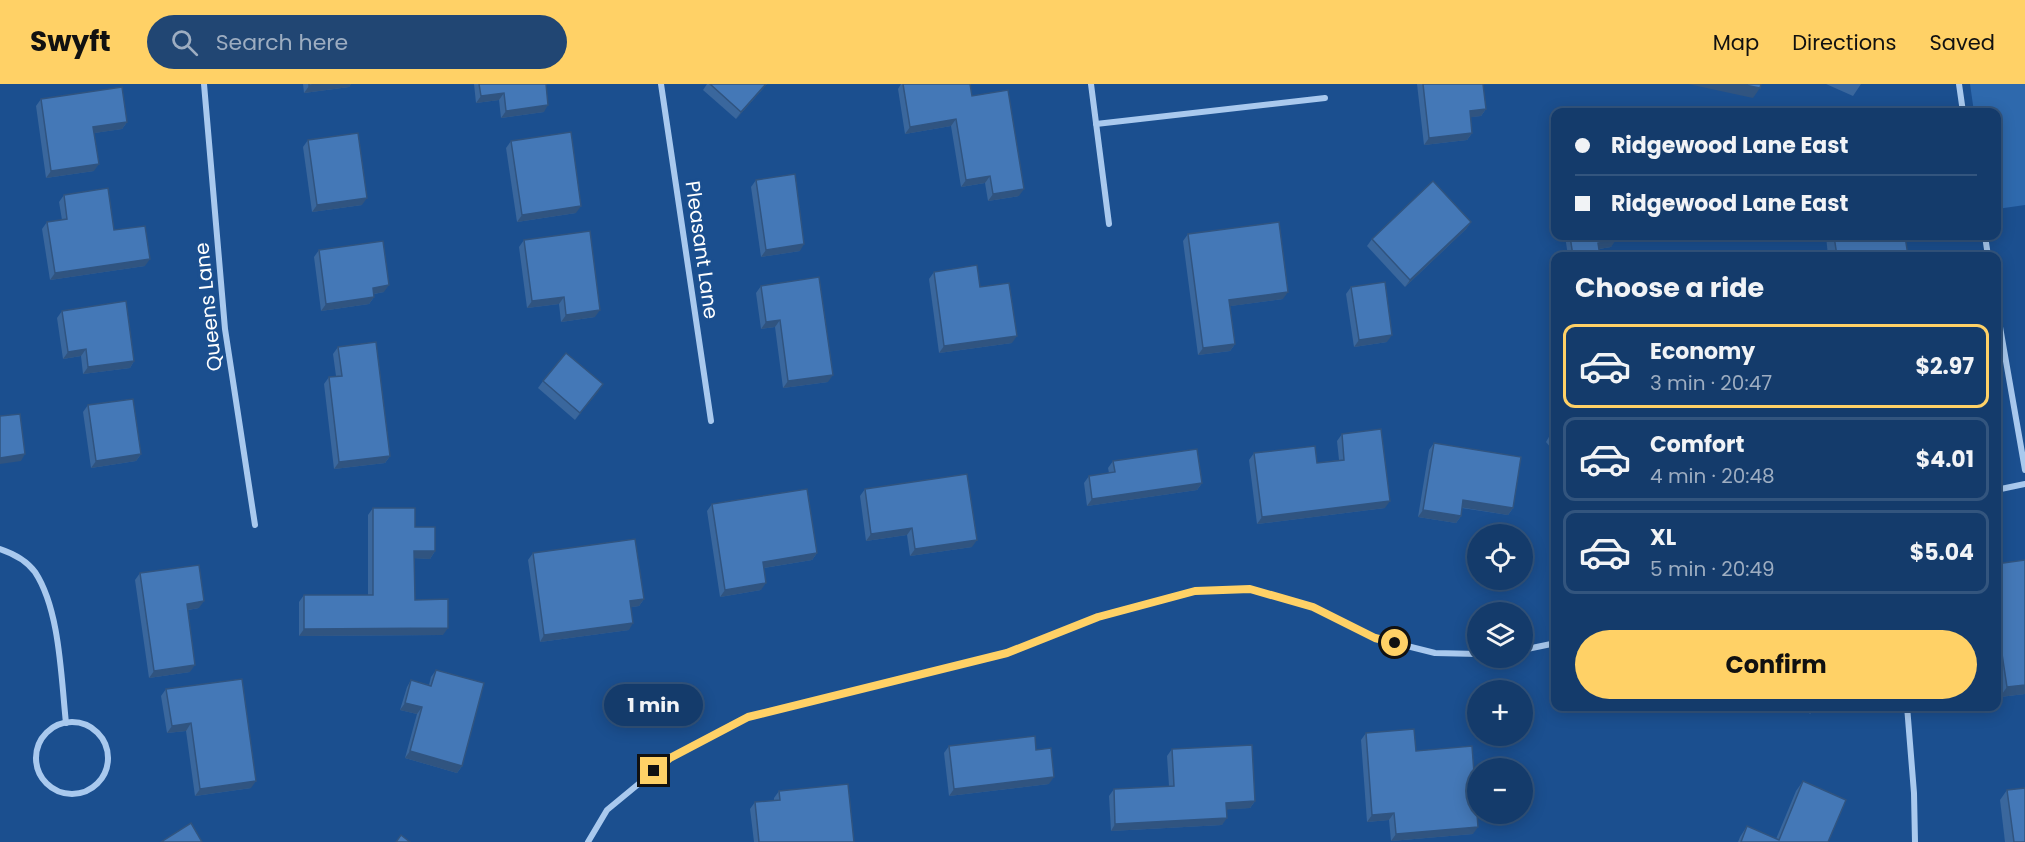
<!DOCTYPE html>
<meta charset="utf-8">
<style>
:root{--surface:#143b6b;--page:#214673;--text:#f1f3f6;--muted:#9dadc1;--line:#33557e;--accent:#ffd166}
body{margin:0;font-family:Poppins,sans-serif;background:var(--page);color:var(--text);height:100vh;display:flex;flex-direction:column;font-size:22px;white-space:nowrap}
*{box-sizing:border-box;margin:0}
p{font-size:20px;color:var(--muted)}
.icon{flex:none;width:33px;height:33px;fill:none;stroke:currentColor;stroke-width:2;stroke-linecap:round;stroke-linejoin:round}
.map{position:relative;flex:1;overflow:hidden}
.drawer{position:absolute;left:1551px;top:168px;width:450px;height:459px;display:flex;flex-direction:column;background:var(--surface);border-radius:12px;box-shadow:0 3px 15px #0003,0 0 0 2px var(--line)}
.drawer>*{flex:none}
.guide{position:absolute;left:1551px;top:24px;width:450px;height:132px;border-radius:12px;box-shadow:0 3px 15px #0003,0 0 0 2px var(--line);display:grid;align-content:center;height:132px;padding:0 24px;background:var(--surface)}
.buttons{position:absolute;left:1467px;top:440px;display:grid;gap:12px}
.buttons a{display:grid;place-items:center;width:66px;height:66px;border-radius:50%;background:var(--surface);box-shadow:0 3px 15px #0003,0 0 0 2px var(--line);font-size:30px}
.end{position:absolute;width:27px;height:27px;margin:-14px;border:8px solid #ffd166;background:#111;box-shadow:0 0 0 3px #111}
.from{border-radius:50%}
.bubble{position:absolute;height:42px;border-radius:21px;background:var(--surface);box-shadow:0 3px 15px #0003,0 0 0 2px var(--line);font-size:20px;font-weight:700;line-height:42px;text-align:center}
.guide b{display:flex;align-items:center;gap:21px;height:57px;font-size:22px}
.guide b+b{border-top:2px solid var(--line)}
.guide i{width:15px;height:15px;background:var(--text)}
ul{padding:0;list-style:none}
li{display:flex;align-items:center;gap:18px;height:84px;margin:0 12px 9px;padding:0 12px;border:3px solid var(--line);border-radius:12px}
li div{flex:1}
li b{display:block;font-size:22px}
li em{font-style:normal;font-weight:700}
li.selected{border-color:var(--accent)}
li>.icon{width:54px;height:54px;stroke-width:1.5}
h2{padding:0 24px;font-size:27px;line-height:72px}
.button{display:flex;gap:12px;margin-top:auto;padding:12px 24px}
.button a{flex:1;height:69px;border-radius:36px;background:var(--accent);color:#111;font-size:24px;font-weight:700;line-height:69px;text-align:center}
header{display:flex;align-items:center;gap:36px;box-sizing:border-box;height:84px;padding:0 30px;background:var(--accent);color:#111}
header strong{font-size:28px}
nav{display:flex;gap:33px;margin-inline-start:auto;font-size:21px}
.search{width:420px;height:54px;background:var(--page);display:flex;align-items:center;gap:15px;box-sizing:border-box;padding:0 21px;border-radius:33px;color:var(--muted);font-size:22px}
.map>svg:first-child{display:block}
.green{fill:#2e69ad}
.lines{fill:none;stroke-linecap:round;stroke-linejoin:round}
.street{stroke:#a9c9ee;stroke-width:6}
.wall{fill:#3a679d}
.shaded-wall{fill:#305480}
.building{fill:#4478b7;stroke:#305480;stroke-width:1.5}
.route{stroke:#ffd166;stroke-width:8}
.labels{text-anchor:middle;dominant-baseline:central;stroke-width:6;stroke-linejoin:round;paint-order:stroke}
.street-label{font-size:20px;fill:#fff;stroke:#1b4f8f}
</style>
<header>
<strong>Swyft</strong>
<div class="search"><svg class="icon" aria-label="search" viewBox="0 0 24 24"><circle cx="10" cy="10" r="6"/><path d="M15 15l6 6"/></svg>Search here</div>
<nav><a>Map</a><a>Directions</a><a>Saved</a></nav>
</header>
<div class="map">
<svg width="2025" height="758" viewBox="0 0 2025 758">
<rect width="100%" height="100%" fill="#1b4f8f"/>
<polygon class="green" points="1970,0 2025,0 2025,121 1997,125 1996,28 1974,28"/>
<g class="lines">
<g class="street">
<polyline points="204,0 225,245 255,441"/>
<polyline points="661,0 711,337"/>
<polyline points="1091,0 1109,140"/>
<polyline points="1959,0 1963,28"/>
<polyline points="1096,40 1325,14"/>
<polyline points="1985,152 1988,172"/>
<polyline points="1996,220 2025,386"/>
<polyline points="1996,406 2025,400"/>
<path d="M0,465c12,4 27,12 35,23 25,38 26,105 31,151"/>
<polyline points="1522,566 1556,559"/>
<polyline points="1907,622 1914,709 1915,758"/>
<circle cx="72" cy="674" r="36"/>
<polyline points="588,758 607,726 670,674 748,633 1007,569 1098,533 1195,507 1250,505 1313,523 1375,554 1435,569 1478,570"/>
</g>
</g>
<g class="wall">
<polygon points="303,0 351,0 349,3 304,9"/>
<polygon points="474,0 546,0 544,28 501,34 499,16 476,19"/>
<polygon points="707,0 767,0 736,35 703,6"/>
<polygon points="901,0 970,0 972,12 1019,112 988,117 985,99 961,103 951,42 905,50 898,5"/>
<polygon points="1417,0 1483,0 1486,25 1481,32 1470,33 1472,49 1467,56 1424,61"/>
<polygon points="1826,0 1861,0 1853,12"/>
<polygon points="41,15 127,38 122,45 94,49 94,87 46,94 36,22"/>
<polygon points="308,56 362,121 312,128 303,63"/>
<polygon points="511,57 576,129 517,138 506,64"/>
<polygon points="756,96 800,167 761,173 751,103"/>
<polygon points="64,111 114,146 145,182 50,196 42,145 47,138 62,136 59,118"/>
<polygon points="1471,138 1466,145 1405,203 1367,162 1372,155"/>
<polygon points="1188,150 1283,215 1230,222 1235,260 1230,267 1198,271 1183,157"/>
<polygon points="1565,152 1616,152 1611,163 1599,165 1600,172 1568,172"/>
<polygon points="1826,152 1905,152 1908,172 1828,172"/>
<polygon points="524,156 595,233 561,238 559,220 527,224 519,163"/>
<polygon points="319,166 384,208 374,210 374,213 369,220 321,227 314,173"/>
<polygon points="934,188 980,203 1012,259 939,269 929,195"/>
<polygon points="761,202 828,298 783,304 775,243 761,245 756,209"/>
<polygon points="1351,203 1387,258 1354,263 1346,210"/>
<polygon points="62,227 134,277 130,284 83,290 81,272 63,275 57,234"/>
<polygon points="338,263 390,372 385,379 334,385 324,300 329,293 336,292 333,270"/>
<polygon points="543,297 603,300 575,336 538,304"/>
<polygon points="88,321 141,370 136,377 91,384 83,328"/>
<polygon points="1556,347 1556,370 1546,358 1550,351"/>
<polygon points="1342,350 1385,424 1257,440 1249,376 1254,369 1317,379 1339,376 1337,357"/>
<polygon points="1434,359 1513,424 1508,431 1462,424 1461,432 1456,439 1418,433 1429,366"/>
<polygon points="1113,377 1202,399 1197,406 1087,422 1084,399 1089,392 1109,389 1108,384"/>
<polygon points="865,405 972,463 910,472 907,451 866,457 860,412"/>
<polygon points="712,420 817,469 812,476 764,484 761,506 720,513 707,427"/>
<polygon points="373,424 415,443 435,467 430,475 414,474 415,516 443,551 299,552 299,518 304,511 368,511 368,431"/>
<polygon points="533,469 644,515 639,522 631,523 629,546 540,558 528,476"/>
<polygon points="2025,476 2025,610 2000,613 1996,590 1996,480"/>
<polygon points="140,489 199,524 188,526 190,588 149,594 135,496"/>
<polygon points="436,586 462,682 457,689 405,674 417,630 400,626 407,603 411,596 429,601 431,593"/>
<polygon points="166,605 251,704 195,712 186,647 167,649 161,612"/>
<polygon points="1803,622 1819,622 1810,630"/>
<polygon points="1366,649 1416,667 1473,750 1391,757 1389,736 1367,738 1361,656"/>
<polygon points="949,662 1036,666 1049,700 949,712 944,669"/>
<polygon points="1172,665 1255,717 1250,724 1227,725 1222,741 1111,747 1109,712 1114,705 1169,702 1167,672"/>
<polygon points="1803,697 1828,758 1738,758 1740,753 1747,742 1776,755 1796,707"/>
<polygon points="2007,706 2025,758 2005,758 2000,716"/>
<polygon points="779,707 854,758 754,758 750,725 755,718 774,717 774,714"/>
</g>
<g class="shaded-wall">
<polygon points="322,0 351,0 349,3 304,9 309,2"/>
<polygon points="766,0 767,0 736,35 741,28"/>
<polygon points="1688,0 1740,0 1760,4 1753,14"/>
<polygon points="504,9 499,16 476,19 481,12"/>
<polygon points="548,21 544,28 501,34 506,27"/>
<polygon points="1486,25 1481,32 1465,34 1470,27"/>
<polygon points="956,35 951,42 905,50 910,43"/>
<polygon points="127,38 122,45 88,50 93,43"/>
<polygon points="1472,49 1467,56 1424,61 1429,54"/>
<polygon points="99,80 94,87 46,94 51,87"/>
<polygon points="990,92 985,99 961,103 966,96"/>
<polygon points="1024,105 1019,112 988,117 993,110"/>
<polygon points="367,114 362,121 312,128 317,121"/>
<polygon points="581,122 576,129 517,138 522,131"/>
<polygon points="1471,138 1466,145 1405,203 1410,196"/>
<polygon points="1616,156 1611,163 1593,166 1598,159"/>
<polygon points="804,160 800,167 761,173 766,166"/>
<polygon points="150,175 145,182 50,196 55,189"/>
<polygon points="389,201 384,208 368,211 373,204"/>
<polygon points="1288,208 1283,215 1224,223 1229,216"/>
<polygon points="374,213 369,220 321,227 326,220"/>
<polygon points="564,213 559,220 527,224 532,217"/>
<polygon points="600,226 595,233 561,238 566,231"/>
<polygon points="780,236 775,243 761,245 766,238"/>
<polygon points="1392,251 1387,258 1354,263 1359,256"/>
<polygon points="1017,252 1012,259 939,269 944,262"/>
<polygon points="1235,260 1230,267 1198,271 1203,264"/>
<polygon points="86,265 81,272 63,275 68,268"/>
<polygon points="134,277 130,284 83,290 88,283"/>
<polygon points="833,291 828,298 783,304 788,297"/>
<polygon points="603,300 598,308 575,336 580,329"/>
<polygon points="25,370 21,377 0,380 0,374"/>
<polygon points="141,370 136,377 91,384 96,377"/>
<polygon points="390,372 385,379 334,385 339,378"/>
<polygon points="1202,399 1197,406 1087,422 1092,415"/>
<polygon points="1463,416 1513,424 1508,431 1459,423"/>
<polygon points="1390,417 1385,424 1257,440 1262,433"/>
<polygon points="1423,426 1461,432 1456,439 1418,433"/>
<polygon points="912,444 907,451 866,457 871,450"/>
<polygon points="977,456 972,463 910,472 915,465"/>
<polygon points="414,467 435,467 430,475 409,474"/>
<polygon points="817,469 812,476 758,485 763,478"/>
<polygon points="766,499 761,506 720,513 725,506"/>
<polygon points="644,515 639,522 625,524 630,517"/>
<polygon points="204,517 199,524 182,527 187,520"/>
<polygon points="633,539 629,546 540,558 544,551"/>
<polygon points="448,544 443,551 299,552 304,545"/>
<polygon points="195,581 190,588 149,594 154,587"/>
<polygon points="2025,601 2025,610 2000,613 2007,603"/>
<polygon points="405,619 422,623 417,630 400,626"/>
<polygon points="1815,622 1819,622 1810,630"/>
<polygon points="191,639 186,647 167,649 172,642"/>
<polygon points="410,667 462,682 457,689 405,674"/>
<polygon points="1054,693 1049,700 949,712 954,705"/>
<polygon points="256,697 251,704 195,712 200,705"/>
<polygon points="1255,717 1250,724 1221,726 1226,719"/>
<polygon points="1394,729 1389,736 1367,738 1372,731"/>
<polygon points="1227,734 1222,741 1111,747 1115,740"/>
<polygon points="1478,743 1473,750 1391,757 1396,750"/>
</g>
<g class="building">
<polygon points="309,0 322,0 309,2"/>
<polygon points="479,0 546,0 548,21 506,27 504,9 481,12"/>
<polygon points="710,0 766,0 741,28"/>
<polygon points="903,0 970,0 972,12 1008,6 1024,105 993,110 990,92 966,96 956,35 910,43"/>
<polygon points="1423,0 1483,0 1486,25 1470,27 1472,49 1429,54"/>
<polygon points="1740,0 1761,0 1760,4"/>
<polygon points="122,3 127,38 93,43 99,80 51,87 41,15"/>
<polygon points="571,48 581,122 522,131 511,57"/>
<polygon points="358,49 367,114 317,121 308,56"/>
<polygon points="795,90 804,160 766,166 756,96"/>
<polygon points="1433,97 1471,138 1410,196 1372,155"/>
<polygon points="108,104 114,146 145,142 150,175 55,189 47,138 67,135 64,111"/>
<polygon points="1279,138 1288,208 1229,216 1235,260 1203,264 1188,150"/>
<polygon points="590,147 600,226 566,231 564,213 532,217 524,156"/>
<polygon points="1570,152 1616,152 1616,156 1598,159 1600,172 1573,172"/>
<polygon points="1834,152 1905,152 1908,172 1837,172"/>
<polygon points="383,157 389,201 373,204 374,213 326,220 319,166"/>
<polygon points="977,181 980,203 1009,199 1017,252 944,262 934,188"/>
<polygon points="819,193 833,291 788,297 780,236 766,238 761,202"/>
<polygon points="1385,198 1392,251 1359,256 1351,203"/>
<polygon points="126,217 134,277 88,283 86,265 68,268 62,227"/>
<polygon points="376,258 390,372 339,378 329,293 342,292 338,263"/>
<polygon points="566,269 603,300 580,329 543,297"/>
<polygon points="133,315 141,370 96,377 88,321"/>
<polygon points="20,330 25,370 0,374 0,332"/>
<polygon points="1381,345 1390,417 1262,433 1254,369 1315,362 1317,379 1344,376 1342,350"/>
<polygon points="1556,347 1556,357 1550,351"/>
<polygon points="1434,359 1521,373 1513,424 1463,416 1461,432 1423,426"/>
<polygon points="1197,365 1202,399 1092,415 1089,392 1115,388 1113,377"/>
<polygon points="967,390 977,456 915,465 912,444 871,450 865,405"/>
<polygon points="807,405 817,469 763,478 766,499 725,506 712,420"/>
<polygon points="373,424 415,424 415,443 435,443 435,467 414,467 415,516 448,515 448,544 304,545 304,511 373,511"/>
<polygon points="635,455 644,515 630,517 633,539 544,551 533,469"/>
<polygon points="2025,476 2025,601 2007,603 1996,530 1996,480"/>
<polygon points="199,481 204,517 187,520 195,581 154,587 140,489"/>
<polygon points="436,586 484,599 462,682 410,667 422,623 405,619 411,596 431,602"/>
<polygon points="242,595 256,697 200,705 191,639 172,642 166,605"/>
<polygon points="1414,645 1416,667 1472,662 1478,743 1396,750 1394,729 1372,731 1366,649"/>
<polygon points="1035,652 1036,666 1051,664 1054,693 954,705 949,662"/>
<polygon points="1252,661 1255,717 1226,719 1227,734 1115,740 1114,705 1174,702 1172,665"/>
<polygon points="1803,697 1846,716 1828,758 1741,758 1747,742 1779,756"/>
<polygon points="848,700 854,758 759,758 755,718 780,716 779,707"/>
<polygon points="2025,704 2025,758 2014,758 2007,706"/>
<polygon points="191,739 202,758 161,758"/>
<polygon points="401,751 410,758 396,758"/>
</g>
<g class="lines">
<polyline class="route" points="654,687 670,674 748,633 1007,569 1098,533 1195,507 1250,505 1313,523 1375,554 1395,559"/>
</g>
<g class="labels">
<g class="street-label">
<text transform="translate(702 166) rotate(82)">Pleasant Lane</text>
<text transform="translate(208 223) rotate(-96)">Queens Lane</text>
</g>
</g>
</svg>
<div class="buttons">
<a><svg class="icon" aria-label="locate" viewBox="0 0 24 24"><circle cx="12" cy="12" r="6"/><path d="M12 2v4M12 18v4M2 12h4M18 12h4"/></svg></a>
<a><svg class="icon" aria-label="layers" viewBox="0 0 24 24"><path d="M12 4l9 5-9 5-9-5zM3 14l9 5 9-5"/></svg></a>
<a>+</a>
<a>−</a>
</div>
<i class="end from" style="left:1395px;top:559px"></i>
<i class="end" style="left:654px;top:687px"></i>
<div class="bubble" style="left:604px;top:600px;width:99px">1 min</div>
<div class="guide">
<b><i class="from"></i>Ridgewood Lane East</b>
<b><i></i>Ridgewood Lane East</b>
</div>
<section class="drawer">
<h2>Choose a ride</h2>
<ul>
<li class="selected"><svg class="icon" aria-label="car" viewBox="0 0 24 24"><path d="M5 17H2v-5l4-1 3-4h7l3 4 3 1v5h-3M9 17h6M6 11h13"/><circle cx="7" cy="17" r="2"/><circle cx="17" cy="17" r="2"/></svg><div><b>Economy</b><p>3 min · 20:47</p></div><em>$2.97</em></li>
<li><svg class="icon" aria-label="car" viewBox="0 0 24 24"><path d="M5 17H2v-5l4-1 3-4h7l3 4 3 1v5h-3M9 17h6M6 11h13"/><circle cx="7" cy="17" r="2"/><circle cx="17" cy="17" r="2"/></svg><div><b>Comfort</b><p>4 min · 20:48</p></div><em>$4.01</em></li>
<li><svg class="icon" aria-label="car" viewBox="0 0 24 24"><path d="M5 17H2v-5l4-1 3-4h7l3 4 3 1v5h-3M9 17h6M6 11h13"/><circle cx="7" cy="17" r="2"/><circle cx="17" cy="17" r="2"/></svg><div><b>XL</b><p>5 min · 20:49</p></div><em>$5.04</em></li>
</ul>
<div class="button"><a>Confirm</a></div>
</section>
</div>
